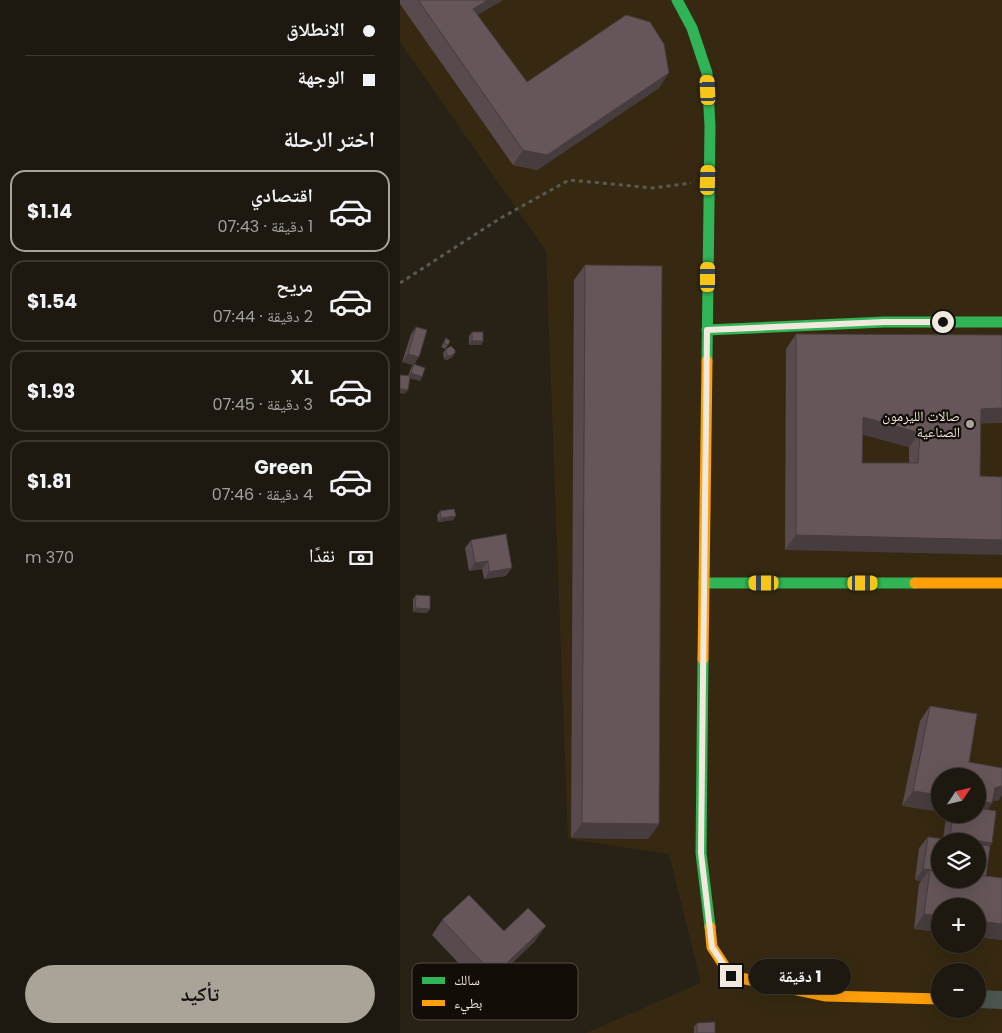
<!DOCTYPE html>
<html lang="ar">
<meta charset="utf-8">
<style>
:root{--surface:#1d1910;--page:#2a261e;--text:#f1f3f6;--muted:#a0a09f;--line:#3b3830;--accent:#aaa398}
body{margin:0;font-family:Poppins,"Noto Naskh Arabic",sans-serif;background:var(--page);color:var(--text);direction:rtl;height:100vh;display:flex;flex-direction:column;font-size:19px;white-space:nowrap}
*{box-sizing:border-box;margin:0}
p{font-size:16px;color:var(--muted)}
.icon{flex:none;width:28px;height:28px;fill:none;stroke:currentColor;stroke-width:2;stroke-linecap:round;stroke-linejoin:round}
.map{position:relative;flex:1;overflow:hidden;direction:ltr}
.drawer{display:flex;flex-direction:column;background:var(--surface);width:400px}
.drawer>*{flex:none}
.top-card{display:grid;align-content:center;height:110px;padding:0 25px;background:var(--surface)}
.needle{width:32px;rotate:55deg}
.controls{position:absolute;left:531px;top:768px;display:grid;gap:10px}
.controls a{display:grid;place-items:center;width:55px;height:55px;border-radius:50%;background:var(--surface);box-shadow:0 5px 20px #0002,0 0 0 1px var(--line);font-size:25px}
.end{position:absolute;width:22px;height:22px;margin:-11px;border:6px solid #f1e9de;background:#111;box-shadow:0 0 0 2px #111}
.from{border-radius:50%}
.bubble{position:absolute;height:35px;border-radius:18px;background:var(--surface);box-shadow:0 5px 20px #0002,0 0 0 1px var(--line);font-size:16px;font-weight:700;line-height:35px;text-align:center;direction:rtl}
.car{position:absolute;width:15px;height:30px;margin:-15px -8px;border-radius:6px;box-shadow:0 0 4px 1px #0007;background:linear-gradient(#f5c518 24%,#345 0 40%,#f5c518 0 76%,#345 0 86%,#f5c518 0)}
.top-card b{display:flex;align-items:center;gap:18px;height:48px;font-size:19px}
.top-card b+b{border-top:1px solid var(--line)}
.top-card i{width:12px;height:12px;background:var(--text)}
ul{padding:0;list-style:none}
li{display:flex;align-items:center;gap:15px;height:82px;margin:0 10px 8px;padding:0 15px;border:2px solid var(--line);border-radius:15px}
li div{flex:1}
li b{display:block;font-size:19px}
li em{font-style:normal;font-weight:700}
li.on{border-color:var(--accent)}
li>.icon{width:45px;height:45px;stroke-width:1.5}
h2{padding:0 25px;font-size:22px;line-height:60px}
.pay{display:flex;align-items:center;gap:12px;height:55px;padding:0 25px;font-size:19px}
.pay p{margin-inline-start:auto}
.primary-button{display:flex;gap:10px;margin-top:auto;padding:10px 25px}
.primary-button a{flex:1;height:58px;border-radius:30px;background:var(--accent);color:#111;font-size:20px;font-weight:700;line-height:58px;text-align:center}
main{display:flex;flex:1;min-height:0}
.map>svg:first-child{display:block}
.built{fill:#372911;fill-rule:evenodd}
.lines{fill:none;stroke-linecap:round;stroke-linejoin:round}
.path{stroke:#565954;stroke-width:3;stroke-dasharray:4 4;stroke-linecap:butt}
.street{stroke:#4c554f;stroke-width:18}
.fast{stroke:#30b455;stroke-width:11}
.slow{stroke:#ff9f0a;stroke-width:11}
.wall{fill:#584a4d;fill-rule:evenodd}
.shaded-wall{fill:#473c3e}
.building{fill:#665659;stroke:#473c3e;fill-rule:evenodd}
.route{stroke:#f1e9de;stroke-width:6}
.poi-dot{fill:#aaa398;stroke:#120d06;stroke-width:2}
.labels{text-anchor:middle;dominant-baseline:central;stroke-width:4.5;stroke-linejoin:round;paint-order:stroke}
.poi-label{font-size:14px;fill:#f1e9de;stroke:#120d06;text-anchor:end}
.key{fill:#120d06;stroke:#554f47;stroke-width:1}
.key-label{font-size:14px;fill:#f1e9de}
</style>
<main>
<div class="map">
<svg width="602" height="1033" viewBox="0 0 602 1033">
<rect width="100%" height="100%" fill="#272116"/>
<path class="built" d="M0,0h602v1033h-416l115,-50 -32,-129 -101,-15 -22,-588 -146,-209zM540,776h38v38h-38zM540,841h38v38h-38zM540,906h38v38h-38zM540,971h38v38h-38z"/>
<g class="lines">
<polyline class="path" points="0,283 99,219 169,180 253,188 291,183"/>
<polyline class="street" points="578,999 602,1000"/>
<g class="fast">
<polyline points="277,0 292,28 307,73 310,126 307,361"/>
<polyline points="307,330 484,322 602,322"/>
<polyline points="304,583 515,583"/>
<polyline points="303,659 301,853 310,927"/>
</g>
<g class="slow">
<polyline points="515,583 602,583"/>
<polyline points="303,659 307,361"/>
<polyline points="310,927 312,947 331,976 426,996 540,999"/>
</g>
</g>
<g class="wall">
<polygon points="0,0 103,0 77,15 127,82 259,88 137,170 113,165 0,4"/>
<polygon points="185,265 259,824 248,839 171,838 174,280"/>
<polygon points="16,327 14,364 22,377 20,381 9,378 5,394 8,376 11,368 13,365 2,362 11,334"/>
<polygon points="72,332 83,341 81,345 69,345 69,336"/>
<path d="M396,334l185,89 -196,127 1,-201zM462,434l47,13v16h-47z"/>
<polygon points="46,338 48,345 45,349 41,347"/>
<polygon points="46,349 55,353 52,357 47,360 44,359 43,353"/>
<polygon points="40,511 53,520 38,522 37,515"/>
<polygon points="71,540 106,576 84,579 82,569 69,571 65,548"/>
<polygon points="16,595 27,613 13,612 13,599"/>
<polygon points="530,706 569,762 599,800 593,801 592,803 587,810 592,843 590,846 586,876 602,940 578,937 578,906 540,906 540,932 514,929 519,884 521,881 515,880 519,848 528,837 543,839 546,817 548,814 578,814 578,776 502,806 520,721"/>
<polygon points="42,920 135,941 84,990 32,935"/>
<polygon points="297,1023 315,1033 294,1033 294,1027"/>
</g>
<g class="shaded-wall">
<polygon points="88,0 103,0 62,24 73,9"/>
<polygon points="269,73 259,88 137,170 113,165 123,150"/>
<polygon points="72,341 83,341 81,345 69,345"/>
<polygon points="55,353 52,357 47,360 44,359 47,355"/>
<polygon points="8,354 19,357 14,365 2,362"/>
<polygon points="11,373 22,377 20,381 8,377"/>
<polygon points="0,389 8,390 5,394 0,393"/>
<polygon points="602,408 602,423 570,424 581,409"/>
<polygon points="463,417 520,433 509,447 452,432"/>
<polygon points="56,516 53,520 38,522 41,518"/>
<polygon points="396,535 602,540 602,555 385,550"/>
<polygon points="88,561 82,569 69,571 75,563"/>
<polygon points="112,568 106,576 84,579 89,572"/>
<polygon points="15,608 30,609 27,613 13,612"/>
<polygon points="602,786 602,795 599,800 587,802 592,803 582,818 578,814 578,801 595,788"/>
<polygon points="513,791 540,795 540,812 502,806"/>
<polygon points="182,823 259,824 248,839 171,838"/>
<polygon points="550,836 592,843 584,854 578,853 578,841 546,841"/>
<polygon points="523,869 529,870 521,881 515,880"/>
<polygon points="524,914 540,916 540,932 514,929"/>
<polygon points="578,921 602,924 602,940 578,937"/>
<polygon points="146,926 135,941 84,990 94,975"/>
</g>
<g class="building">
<polygon points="18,0 88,0 73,9 127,82 226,15 250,22 264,44 269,73 147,155 123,150"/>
<polygon points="185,265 262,266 259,824 182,823"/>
<polygon points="16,327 27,330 19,357 8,354"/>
<rect x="72" y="332" width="11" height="9"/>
<path d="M396,334l206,1v73l-21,1 -1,67 22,1v63l-206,-5zM463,417l57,16 -2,30h-56z"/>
<polygon points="46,338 50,341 48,345 44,343"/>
<polygon points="51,346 55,350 55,353 50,356 47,355 46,349"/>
<polygon points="14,364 25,368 22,377 11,373"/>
<polygon points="0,375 10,376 8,390 0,389"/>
<polygon points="54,509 56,516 41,518 40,511"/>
<polygon points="106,534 112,568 89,572 88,561 75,563 71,540"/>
<polygon points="16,595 30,596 30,609 15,608"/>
<polygon points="530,706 577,714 569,762 602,768 602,786 595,788 592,803 578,801 578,776 540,776 540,795 513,791"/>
<polygon points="578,808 596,811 592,843 550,836 553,814 578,814"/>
<polygon points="528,837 559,841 540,841 540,871 523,869"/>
<polygon points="578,844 590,846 586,876 578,875"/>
<polygon points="530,870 540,871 540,879 578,879 578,875 602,878 602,924 578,921 578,906 540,906 540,916 524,914"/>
<polygon points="69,895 104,931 128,908 146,926 94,975 42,920"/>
<polygon points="315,1022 315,1033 297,1033 297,1023"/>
</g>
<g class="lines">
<polyline class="route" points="331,976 312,947 301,853 307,330 484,322 543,322"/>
</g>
<circle class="poi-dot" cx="570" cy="424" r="5"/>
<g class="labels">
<g class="poi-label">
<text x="560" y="416">صالات الليرمون<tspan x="560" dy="16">الصناعية</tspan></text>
</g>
</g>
<rect x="12" y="963" width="166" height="57" rx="8" class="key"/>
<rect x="22" y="977" width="23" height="7" fill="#30b455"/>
<rect x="22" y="1000" width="23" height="6" fill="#ff9f0a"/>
<g class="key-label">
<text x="54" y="985">سالك</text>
<text x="54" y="1008">بطيء</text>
</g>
</svg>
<div class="controls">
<a><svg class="needle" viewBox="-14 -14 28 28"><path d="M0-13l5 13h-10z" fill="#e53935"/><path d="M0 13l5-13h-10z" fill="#a0a09f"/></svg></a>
<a><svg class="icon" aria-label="layers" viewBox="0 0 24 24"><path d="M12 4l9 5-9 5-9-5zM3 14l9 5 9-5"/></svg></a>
<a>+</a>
<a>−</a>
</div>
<i class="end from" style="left:543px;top:322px"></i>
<i class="end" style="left:331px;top:976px"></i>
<div class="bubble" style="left:349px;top:959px;width:102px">1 دقيقة</div>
<i class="car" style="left:308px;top:90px;rotate:357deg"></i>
<i class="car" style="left:308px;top:180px;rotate:2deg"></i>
<i class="car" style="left:308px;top:277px;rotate:0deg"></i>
<i class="car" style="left:364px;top:583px;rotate:270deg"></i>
<i class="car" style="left:463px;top:583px;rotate:90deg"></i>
</div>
<section class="drawer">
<div class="top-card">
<b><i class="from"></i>الانطلاق</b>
<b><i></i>الوجهة</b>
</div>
<h2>اختر الرحلة</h2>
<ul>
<li class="on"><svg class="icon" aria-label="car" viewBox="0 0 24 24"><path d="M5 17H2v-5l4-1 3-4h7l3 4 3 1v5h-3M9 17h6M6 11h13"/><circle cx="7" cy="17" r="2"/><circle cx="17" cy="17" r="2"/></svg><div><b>اقتصادي</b><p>1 دقيقة · 07:43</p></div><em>$1.14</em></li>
<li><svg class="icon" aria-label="car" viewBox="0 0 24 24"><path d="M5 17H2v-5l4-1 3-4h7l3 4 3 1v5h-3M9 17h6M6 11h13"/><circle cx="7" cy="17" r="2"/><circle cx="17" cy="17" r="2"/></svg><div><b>مريح</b><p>2 دقيقة · 07:44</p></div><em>$1.54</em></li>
<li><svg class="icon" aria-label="car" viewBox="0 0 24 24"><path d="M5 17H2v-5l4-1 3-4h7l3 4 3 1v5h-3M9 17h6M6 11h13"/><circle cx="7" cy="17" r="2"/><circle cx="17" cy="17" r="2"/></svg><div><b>XL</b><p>3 دقيقة · 07:45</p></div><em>$1.93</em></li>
<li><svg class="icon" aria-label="car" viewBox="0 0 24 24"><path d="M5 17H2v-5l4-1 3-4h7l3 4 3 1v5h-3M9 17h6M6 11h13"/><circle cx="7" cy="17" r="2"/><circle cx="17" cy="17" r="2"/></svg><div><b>Green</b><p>4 دقيقة · 07:46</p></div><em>$1.81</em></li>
</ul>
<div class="pay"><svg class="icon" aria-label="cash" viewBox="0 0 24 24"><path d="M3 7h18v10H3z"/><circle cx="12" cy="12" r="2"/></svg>نقدًا<p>370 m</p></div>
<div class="primary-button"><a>تأكيد</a></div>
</section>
</main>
